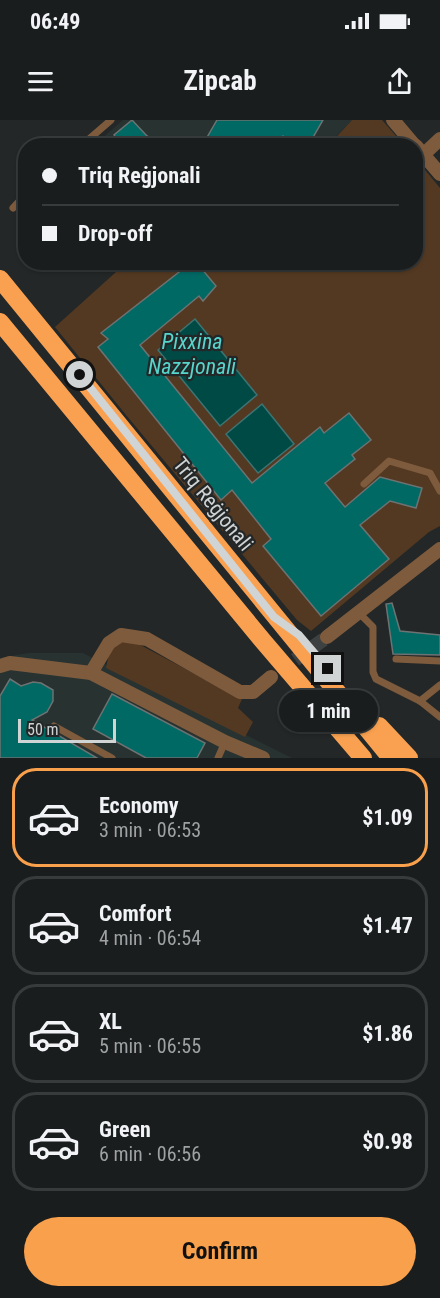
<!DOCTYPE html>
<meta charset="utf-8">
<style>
:root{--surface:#1a1d1d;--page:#232626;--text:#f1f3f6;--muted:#9fa2a4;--line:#383b3b;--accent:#f9a04d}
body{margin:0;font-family:"Roboto Condensed",sans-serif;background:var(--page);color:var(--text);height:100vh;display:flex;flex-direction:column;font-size:22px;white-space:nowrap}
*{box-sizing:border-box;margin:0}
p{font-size:20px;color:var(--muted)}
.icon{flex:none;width:33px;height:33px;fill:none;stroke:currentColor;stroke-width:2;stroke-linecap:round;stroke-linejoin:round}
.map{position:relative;height:638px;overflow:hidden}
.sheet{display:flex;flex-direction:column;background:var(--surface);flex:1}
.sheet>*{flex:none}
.banner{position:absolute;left:18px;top:18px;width:405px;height:132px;border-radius:24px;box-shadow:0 2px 4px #0004,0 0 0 2px var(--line);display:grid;align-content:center;height:132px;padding:0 24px;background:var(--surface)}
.scale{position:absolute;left:18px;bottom:15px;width:98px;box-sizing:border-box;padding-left:6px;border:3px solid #d1d4d4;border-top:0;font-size:16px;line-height:21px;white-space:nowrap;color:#d1d4d4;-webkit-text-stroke:4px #232727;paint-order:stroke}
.end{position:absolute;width:27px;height:27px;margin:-14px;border:8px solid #d1d4d4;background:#111;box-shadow:0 0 0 3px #111}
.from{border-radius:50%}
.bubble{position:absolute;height:42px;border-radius:21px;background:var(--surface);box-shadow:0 2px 4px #0004,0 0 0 2px var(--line);font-size:20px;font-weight:700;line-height:42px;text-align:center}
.banner b{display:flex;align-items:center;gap:21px;height:57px;font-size:22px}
.banner b+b{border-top:2px solid var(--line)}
.banner i{width:15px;height:15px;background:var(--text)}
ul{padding:10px 0 0;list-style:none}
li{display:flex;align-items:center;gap:18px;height:99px;margin:0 12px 9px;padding:0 12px;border:3px solid var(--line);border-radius:24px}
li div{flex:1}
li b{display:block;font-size:22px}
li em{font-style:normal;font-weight:700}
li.active{border-color:var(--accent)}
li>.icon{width:54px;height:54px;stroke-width:1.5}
.button{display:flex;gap:12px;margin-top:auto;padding:12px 24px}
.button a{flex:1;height:69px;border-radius:36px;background:var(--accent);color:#111;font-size:24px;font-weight:700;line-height:69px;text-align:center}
.status{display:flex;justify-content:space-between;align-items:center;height:42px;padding:0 30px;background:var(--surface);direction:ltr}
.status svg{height:16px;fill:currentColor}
header{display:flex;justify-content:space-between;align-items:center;height:78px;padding:0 24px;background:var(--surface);font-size:27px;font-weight:700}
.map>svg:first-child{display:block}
.built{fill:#273231}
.green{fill:#533922}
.water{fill:#004a46;stroke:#3f7371;stroke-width:1.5}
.building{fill:#006964;stroke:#6d7272;stroke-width:1.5}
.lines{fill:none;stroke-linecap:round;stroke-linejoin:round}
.street-tunnel{stroke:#3d4141;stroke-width:14;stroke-dasharray:14 7;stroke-linecap:butt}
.lane{stroke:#7e5b3d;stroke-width:7}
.street{stroke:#7e5b3d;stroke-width:14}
.highway{stroke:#f9a150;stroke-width:18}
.route{stroke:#d1d4d4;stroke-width:8}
.labels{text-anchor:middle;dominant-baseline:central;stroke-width:4.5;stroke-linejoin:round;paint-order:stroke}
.street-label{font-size:21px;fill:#d1d4d4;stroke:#232727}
.water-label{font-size:22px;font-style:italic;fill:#57d5cc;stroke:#232727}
</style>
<div class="status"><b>06:49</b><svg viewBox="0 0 49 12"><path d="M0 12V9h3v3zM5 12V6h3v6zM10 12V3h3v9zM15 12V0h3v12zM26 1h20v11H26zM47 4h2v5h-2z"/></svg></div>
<header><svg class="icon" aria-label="menu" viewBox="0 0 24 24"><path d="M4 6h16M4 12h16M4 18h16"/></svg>Zipcab<svg class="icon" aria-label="share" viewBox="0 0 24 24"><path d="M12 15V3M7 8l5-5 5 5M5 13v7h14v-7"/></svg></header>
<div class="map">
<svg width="440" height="638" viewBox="0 0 440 638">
<rect width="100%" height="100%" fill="#232727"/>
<g class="built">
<polygon points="123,0 352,0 328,25 93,26"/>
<polygon points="28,533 83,533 292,638 0,638 0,538"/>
</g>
<g class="green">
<polygon points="352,0 382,0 404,25 329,25"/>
<polygon points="416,39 440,68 440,406 429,412 311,511 297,500 126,295 55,207 126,143 416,142"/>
<polygon points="131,520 242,579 238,588 253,602 245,617 106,548 110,529 119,523"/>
</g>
<g class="water">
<polygon points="195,199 257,275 220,306 158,230"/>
<polygon points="262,284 294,324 258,353 226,314"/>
</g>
<g class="building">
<polygon points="132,0 147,16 164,26 122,26 114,15"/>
<polygon points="217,0 323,0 308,26 299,26 283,16 278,26 202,26"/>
<polygon points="192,142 196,142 216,166 203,181 199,176 140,225 252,363 320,307 324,313 349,293 371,320 352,335 355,339 325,363 345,387 380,357 422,368 416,388 390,381 360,405 389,439 321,496 263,426 271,419 232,370 221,380 98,227 108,219 101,213"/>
<polygon points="392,483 400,511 440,515 440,535 393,534 386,484"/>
<polygon points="10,559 21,566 33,562 41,563 53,570 53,581 47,592 32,600 97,638 0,638 0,576"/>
<polygon points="112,574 205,623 197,638 146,638 93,609"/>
</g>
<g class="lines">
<polyline class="street-tunnel" points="278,552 327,517"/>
<g class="lane">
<polyline points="81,26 111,0"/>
<polyline points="13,88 26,74"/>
<polyline points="364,364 389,341 430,353 440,371"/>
<polyline points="358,492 373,507 373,552 376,559 420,581 440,597"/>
<polyline points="396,539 440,541"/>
<polyline points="420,581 440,565"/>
<polyline points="54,606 112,638"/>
<polyline points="218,638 225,622"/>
</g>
<g class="street">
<polyline points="393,0 415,26"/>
<polyline points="416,26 440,54"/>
<polyline points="423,35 440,19"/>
<polyline points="327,517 440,429"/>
<polyline points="0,546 10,543 91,553 225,622 263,638"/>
<polyline points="91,553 109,523 121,515 147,519 240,572 253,572 271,557"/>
</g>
<g class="highway">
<polyline points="0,159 391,638"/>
<polyline points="0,202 263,521 363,638"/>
<polyline points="379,606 409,638"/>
</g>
</g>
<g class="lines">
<polyline class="route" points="80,255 274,497 299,515 328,549"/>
</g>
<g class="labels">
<g class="street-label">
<text transform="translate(213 384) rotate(51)">Triq Reġjonali</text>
</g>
<g class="water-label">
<text x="192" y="221">Pixxina<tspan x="192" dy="25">Nazzjonali</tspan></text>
</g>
</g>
</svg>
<div class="scale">50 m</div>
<i class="end from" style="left:80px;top:255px"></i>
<i class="end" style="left:328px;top:549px"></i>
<div class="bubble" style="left:279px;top:570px;width:99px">1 min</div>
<div class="banner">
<b><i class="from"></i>Triq Reġjonali</b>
<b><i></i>Drop-off</b>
</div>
</div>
<section class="sheet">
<ul>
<li class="active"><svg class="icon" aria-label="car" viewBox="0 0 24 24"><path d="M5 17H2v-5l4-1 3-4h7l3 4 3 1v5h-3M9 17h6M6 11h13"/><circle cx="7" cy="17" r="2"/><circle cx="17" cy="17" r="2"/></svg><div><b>Economy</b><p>3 min · 06:53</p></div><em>$1.09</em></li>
<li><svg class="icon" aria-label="car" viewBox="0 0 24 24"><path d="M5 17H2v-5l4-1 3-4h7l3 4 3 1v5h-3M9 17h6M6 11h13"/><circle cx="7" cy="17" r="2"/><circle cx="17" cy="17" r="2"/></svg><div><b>Comfort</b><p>4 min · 06:54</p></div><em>$1.47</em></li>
<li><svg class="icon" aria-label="car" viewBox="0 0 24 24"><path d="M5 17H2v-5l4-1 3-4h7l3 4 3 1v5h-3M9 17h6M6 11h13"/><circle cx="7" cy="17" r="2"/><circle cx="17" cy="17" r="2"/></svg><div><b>XL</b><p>5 min · 06:55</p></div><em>$1.86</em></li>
<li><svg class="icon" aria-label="car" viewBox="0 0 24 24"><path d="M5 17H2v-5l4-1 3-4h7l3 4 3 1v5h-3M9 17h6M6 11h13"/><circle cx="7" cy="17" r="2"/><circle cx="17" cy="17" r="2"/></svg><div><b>Green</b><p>6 min · 06:56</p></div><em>$0.98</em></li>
</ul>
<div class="button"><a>Confirm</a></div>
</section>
